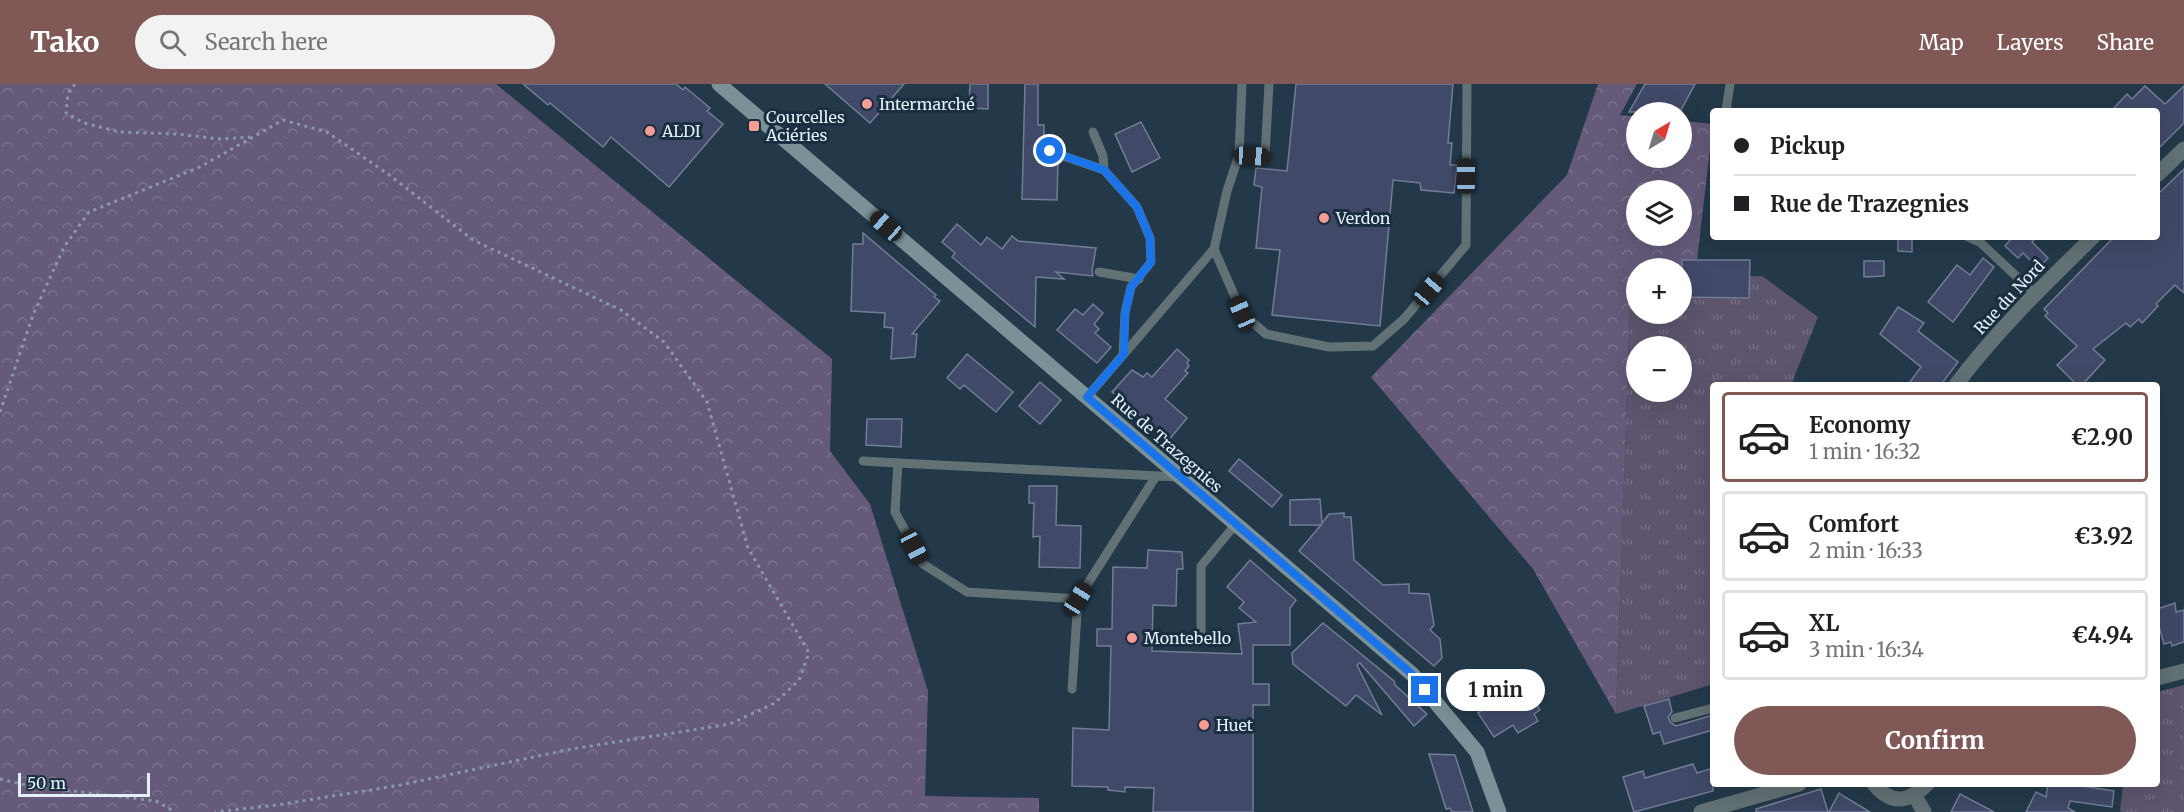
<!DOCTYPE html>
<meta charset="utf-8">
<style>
:root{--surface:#fff;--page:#f2f2f2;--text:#202124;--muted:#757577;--line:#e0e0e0;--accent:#805856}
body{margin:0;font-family:Merriweather,serif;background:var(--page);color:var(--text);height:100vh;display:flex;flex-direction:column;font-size:22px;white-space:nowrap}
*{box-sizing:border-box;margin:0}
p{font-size:20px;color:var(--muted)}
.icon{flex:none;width:33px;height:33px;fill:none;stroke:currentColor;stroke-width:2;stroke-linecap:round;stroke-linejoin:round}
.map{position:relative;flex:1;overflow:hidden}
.side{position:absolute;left:1710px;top:298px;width:450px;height:405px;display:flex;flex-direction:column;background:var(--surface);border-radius:6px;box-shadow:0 6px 24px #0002}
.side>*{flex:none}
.guide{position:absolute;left:1710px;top:24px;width:450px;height:132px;border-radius:6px;box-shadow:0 6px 24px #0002;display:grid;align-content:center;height:132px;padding:0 24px;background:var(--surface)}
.needle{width:39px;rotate:38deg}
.fabs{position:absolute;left:1626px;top:18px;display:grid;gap:12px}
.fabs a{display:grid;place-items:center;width:66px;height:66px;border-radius:50%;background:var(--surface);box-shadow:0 6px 24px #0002;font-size:30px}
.scale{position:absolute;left:18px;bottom:15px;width:132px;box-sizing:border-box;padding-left:6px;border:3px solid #e3f0fb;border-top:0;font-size:16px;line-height:21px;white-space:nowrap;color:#e3f0fb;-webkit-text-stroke:4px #192f3f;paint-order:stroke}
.end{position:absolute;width:27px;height:27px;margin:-14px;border:8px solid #1a73e8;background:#fff;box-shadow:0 0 0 3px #fff}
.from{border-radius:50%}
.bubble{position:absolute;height:42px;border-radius:21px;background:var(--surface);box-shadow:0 6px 24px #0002;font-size:20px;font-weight:700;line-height:42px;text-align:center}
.car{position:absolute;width:18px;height:36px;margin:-18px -9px;border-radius:8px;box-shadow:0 0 4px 2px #0007;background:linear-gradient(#222 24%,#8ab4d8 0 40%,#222 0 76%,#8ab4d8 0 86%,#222 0)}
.guide b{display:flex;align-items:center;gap:21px;height:57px;font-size:22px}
.guide b+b{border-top:2px solid var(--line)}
.guide i{width:15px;height:15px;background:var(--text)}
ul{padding:10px 0 0;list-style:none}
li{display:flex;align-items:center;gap:18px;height:90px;margin:0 12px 9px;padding:0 12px;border:3px solid var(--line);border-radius:6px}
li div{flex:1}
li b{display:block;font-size:22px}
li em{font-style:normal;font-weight:700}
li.current{border-color:var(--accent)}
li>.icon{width:54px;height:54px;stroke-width:1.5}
.action{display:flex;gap:12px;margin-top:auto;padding:12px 24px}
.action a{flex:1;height:69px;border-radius:36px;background:var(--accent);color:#fff;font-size:24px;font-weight:700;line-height:69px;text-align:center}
header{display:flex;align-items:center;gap:36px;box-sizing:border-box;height:84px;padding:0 30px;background:var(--accent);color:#fff}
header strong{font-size:28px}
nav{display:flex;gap:33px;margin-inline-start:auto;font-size:21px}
.search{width:420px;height:54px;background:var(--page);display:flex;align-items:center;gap:15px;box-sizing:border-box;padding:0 21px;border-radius:33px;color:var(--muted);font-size:22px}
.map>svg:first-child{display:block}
.grass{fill:url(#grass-tufts);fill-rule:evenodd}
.forest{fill:url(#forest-crowns);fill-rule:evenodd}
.building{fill:#404967;stroke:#737c96;stroke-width:1.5}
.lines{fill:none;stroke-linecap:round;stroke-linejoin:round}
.path{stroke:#8899a7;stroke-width:3;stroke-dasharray:3 4.5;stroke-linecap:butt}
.service{stroke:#627174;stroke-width:9}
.minor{stroke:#627174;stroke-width:15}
.tertiary{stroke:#627174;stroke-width:15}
.secondary{stroke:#7a9197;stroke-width:15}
.route{stroke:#1a73e8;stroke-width:8}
.poi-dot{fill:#f59c94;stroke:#192f3f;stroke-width:2}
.labels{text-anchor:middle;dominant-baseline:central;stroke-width:6;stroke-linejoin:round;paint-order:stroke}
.poi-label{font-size:16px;fill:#e3f0fb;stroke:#192f3f;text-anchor:start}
.street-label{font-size:16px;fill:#e3f0fb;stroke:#192f3f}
</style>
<header>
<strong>Tako</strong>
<div class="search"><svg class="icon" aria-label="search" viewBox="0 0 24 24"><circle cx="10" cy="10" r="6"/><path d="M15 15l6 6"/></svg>Search here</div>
<nav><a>Map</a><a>Layers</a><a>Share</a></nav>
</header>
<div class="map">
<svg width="2184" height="728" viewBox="0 0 2184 728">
<defs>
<pattern id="grass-tufts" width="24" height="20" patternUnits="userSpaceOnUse" patternTransform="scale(1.5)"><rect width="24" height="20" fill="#5d556e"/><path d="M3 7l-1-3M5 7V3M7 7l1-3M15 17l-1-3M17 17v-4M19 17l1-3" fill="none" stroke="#746e84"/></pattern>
<pattern id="forest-crowns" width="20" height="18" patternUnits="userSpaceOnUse" patternTransform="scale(1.5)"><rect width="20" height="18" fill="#655a7a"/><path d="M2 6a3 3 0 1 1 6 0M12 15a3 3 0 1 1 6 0" fill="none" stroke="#7b728e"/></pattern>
</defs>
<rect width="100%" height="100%" fill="#23394a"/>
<g class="grass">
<path d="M1762,192l56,41 -27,68 -78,1v298l-97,30 15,-437h5v37h46v-37zM1636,262h46v46h-46z"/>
<polygon points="2184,601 2184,728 2122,728 2120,727 2123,701 2157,700 2157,608"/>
</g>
<g class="forest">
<polygon points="0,0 496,0 832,275 830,367 870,420 928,607 925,712 1039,714 1039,728 0,728"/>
<path d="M1598,0h39l-17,31 16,2v41h46v-37l31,3 -18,153h-13v-9h-46v9h-5l-15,437 -83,-145 -162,-192 196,-202zM1636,106h46v46h-46z"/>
</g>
<g class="building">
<polygon points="523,0 676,0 683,6 685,3 710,24 707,27 723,40 669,103 611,53 603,63 550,19 548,21"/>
<polygon points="825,0 904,0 870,39"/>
<polygon points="970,0 988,0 988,25 969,24"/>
<polygon points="1025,0 1038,0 1038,41 1044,41 1043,78 1058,77 1057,116 1022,115"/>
<polygon points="1296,0 1453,0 1448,59 1452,59 1450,81 1457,81 1454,109 1421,106 1420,99 1393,96 1380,242 1272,231 1280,166 1256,164 1262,103 1254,101 1256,84 1287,87"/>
<polygon points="1645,0 1695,0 1680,28 1629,28"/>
<polygon points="2145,2 2165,20 2184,2 2184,39 2157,66 2157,27 2111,27 2127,10 2132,15"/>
<polygon points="1141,38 1160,74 1132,88 1115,50"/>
<polygon points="2184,85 2184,209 2175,201 2156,220 2158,222 2142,239 2139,235 2130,243 2126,239 2093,265 2105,276 2081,302 2078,302 2057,281 2077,262 2045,232 2048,229 2044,225 2114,153 2157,153 2157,111"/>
<polygon points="957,140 981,161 987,153 1002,165 1012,152 1018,157 1096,164 1092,187 1093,192 1056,188 1064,195 1036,193 1035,243 952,173 955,169 942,158"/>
<polygon points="863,149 936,211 934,213 940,217 912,250 917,250 915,273 891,275 893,244 884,243 885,229 851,227 853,160 863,160"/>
<polygon points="1898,153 1912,153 1912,168 1898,167"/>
<polygon points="2007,153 2037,153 2032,158 2048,174 2038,184 2023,169 2018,174 2005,162 2010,156"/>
<polygon points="1983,174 1994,183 1953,238 1928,218 1957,181 1970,191"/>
<polygon points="1682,176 1750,176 1749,214 1682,213"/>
<polygon points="1864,177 1884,177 1884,192 1864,193"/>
<polygon points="1093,220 1103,229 1094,240 1099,245 1095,249 1111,263 1097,279 1057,246 1075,225 1083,231"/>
<polygon points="1898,223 1924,239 1918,247 1958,278 1940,302 1907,302 1921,283 1880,250"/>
<polygon points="1177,265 1189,276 1187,279 1189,282 1185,287 1188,289 1165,315 1187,334 1168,357 1112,308 1132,286 1143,293 1147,289 1152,293"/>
<polygon points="967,270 1013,308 996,328 964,301 960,305 947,294"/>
<polygon points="1040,298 1061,316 1040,340 1019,322"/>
<polygon points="867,335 902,335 901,363 866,361"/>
<polygon points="1239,375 1282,411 1272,423 1229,387"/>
<polygon points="1029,402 1057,402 1056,441 1081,442 1080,484 1039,483 1040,452 1033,453 1034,419 1029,419"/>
<polygon points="1320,415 1322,439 1329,430 1344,429 1344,433 1351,433 1354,476 1383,501 1409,500 1409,509 1429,510 1434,541 1430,546 1440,555 1442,574 1434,582 1299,467 1321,441 1290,441 1290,416"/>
<polygon points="1148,466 1182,468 1183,485 1177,485 1176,522 1153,521 1152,567 1242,570 1238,540 1256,538 1239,524 1244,518 1227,503 1250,476 1296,516 1290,524 1290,561 1253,561 1253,600 1269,600 1269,621 1253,621 1253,728 1153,728 1154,704 1125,703 1125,708 1108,706 1108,703 1072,702 1073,644 1109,646 1111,562 1097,562 1097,545 1112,545 1113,483 1147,484"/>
<polygon points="2175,519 2176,528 2184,526 2184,558 2172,562 2171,558 2164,560 2157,535 2157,525"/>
<polygon points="1323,539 1394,597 1395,601 1427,630 1414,642 1360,579 1357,581 1382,631 1356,611 1346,622 1293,580 1292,569"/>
<polygon points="1516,601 1524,615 1531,611 1540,626 1534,630 1538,637 1518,649 1513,641 1494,653 1478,629 1498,616 1496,613"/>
<polygon points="1669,615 1672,628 1668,633 1671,639 1676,642 1713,631 1713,646 1664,660 1660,648 1653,650 1644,622"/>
<polygon points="1429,670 1455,671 1473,728 1452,728 1450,724 1446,725"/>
<polygon points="1693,680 1697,689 1713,684 1713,707 1634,728 1623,693 1643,687 1645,694"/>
<polygon points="2048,700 2069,700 2114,707 2112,723 2070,717 2068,724 2075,728 2026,728 2036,708 2046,713"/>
<polygon points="1821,705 1828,728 1756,728 1756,725"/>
<polygon points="1839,709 1845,713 1870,728 1829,728"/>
<polygon points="1960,710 1994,728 1951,728"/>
</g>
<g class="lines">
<g class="path">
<polyline points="75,0 68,9 66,29 84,39 120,48 176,50 220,55 250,53"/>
<polyline points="0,328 33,231 64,163 89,128 200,83 283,36 327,48 388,90 473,156 621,226 664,258 707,318 748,464 809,569 799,596 775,619 730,640 572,665 395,702 277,721 215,728"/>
<polyline points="0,695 30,702 156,717 175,728"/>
</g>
<g class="service">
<polyline points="1726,27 1730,0"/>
<polyline points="1093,48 1103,72 1104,86"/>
<polyline points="1049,67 1104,86 1137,123 1150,154 1151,178 1131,203 1125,229 1123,270"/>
<polyline points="1239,71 1265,72 1269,0"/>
<polyline points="1968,153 1981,159 2035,210"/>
<polyline points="1214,165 1242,229 1266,250 1329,263 1373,262 1404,235 1466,161 1467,0"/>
<polyline points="1099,188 1139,195"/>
<polyline points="1087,313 1214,165 1227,107 1239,71 1242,0"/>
<polyline points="863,377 898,379"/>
<polyline points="1156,392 1078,515 967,508 923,480 895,428 898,379 1179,393"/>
<polyline points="1201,557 1201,482 1235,441"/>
<polyline points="1072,605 1078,515"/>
<polyline points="1675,634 1713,624"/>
</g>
<g class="minor">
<polyline points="2157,594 2184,587"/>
<polyline points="1915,712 1924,728"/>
</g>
<g class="tertiary">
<polyline points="2157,91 2184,65"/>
<path d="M1955,302c41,-55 90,-102 138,-149"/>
<path d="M1874,700c18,22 35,18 53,0"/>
<polyline points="1701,728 1799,700"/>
</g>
<polyline class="secondary" points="719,0 1412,590 1477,668 1499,728"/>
</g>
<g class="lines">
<polyline class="route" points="1050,67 1104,86 1137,123 1150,154 1151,178 1131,203 1128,216 1125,230 1124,270 1087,313 1412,590 1425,606"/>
</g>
<g class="poi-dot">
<circle cx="867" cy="20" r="6"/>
<rect x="748" y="36" width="12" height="12" rx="3"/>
<circle cx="650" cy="47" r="6"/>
<circle cx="1324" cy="134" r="6"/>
<circle cx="1132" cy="554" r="6"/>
<circle cx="1204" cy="641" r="6"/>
</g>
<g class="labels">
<g class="poi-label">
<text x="879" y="20">Intermarché</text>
<text x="766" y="33">Courcelles<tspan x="766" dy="18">Aciéries</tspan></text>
<text x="662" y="47">ALDI</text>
<text x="1336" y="134">Verdon</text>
<text x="1144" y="554">Montebello</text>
<text x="1216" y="641">Huet</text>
</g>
<g class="street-label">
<text transform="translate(2009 213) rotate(-47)">Rue du Nord</text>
<text transform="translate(1167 359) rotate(41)">Rue de Trazegnies</text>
</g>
</g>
</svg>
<div class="fabs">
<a><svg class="needle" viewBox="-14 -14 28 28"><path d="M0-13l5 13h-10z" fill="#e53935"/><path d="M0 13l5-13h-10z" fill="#757577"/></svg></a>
<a><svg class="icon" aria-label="layers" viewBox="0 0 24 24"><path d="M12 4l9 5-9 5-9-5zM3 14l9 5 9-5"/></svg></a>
<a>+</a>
<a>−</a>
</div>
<div class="scale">50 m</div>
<i class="end from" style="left:1050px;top:67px"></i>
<i class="end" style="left:1425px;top:606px"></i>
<div class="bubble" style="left:1446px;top:585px;width:99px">1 min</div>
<i class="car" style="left:1252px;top:72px;rotate:93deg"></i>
<i class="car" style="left:1466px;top:92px;rotate:0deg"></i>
<i class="car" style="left:886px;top:142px;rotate:311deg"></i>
<i class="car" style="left:1429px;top:206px;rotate:40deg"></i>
<i class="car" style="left:1242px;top:229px;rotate:336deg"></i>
<i class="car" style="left:914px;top:463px;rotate:152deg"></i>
<i class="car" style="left:1078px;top:515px;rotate:32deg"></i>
<div class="guide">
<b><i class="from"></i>Pickup</b>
<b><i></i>Rue de Trazegnies</b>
</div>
<section class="side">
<ul>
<li class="current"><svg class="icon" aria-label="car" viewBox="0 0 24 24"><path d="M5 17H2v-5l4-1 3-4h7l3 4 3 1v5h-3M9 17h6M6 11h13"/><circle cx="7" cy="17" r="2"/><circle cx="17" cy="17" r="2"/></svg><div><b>Economy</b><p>1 min · 16:32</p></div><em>€2.90</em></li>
<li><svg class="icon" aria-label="car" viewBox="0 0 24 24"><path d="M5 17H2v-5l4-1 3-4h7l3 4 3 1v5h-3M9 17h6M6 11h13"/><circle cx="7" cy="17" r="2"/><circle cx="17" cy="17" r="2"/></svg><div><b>Comfort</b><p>2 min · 16:33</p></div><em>€3.92</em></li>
<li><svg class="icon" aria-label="car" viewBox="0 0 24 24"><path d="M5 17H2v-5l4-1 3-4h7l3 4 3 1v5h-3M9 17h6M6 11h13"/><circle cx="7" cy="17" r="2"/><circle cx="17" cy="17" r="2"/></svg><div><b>XL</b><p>3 min · 16:34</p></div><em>€4.94</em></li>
</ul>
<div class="action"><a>Confirm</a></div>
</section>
</div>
